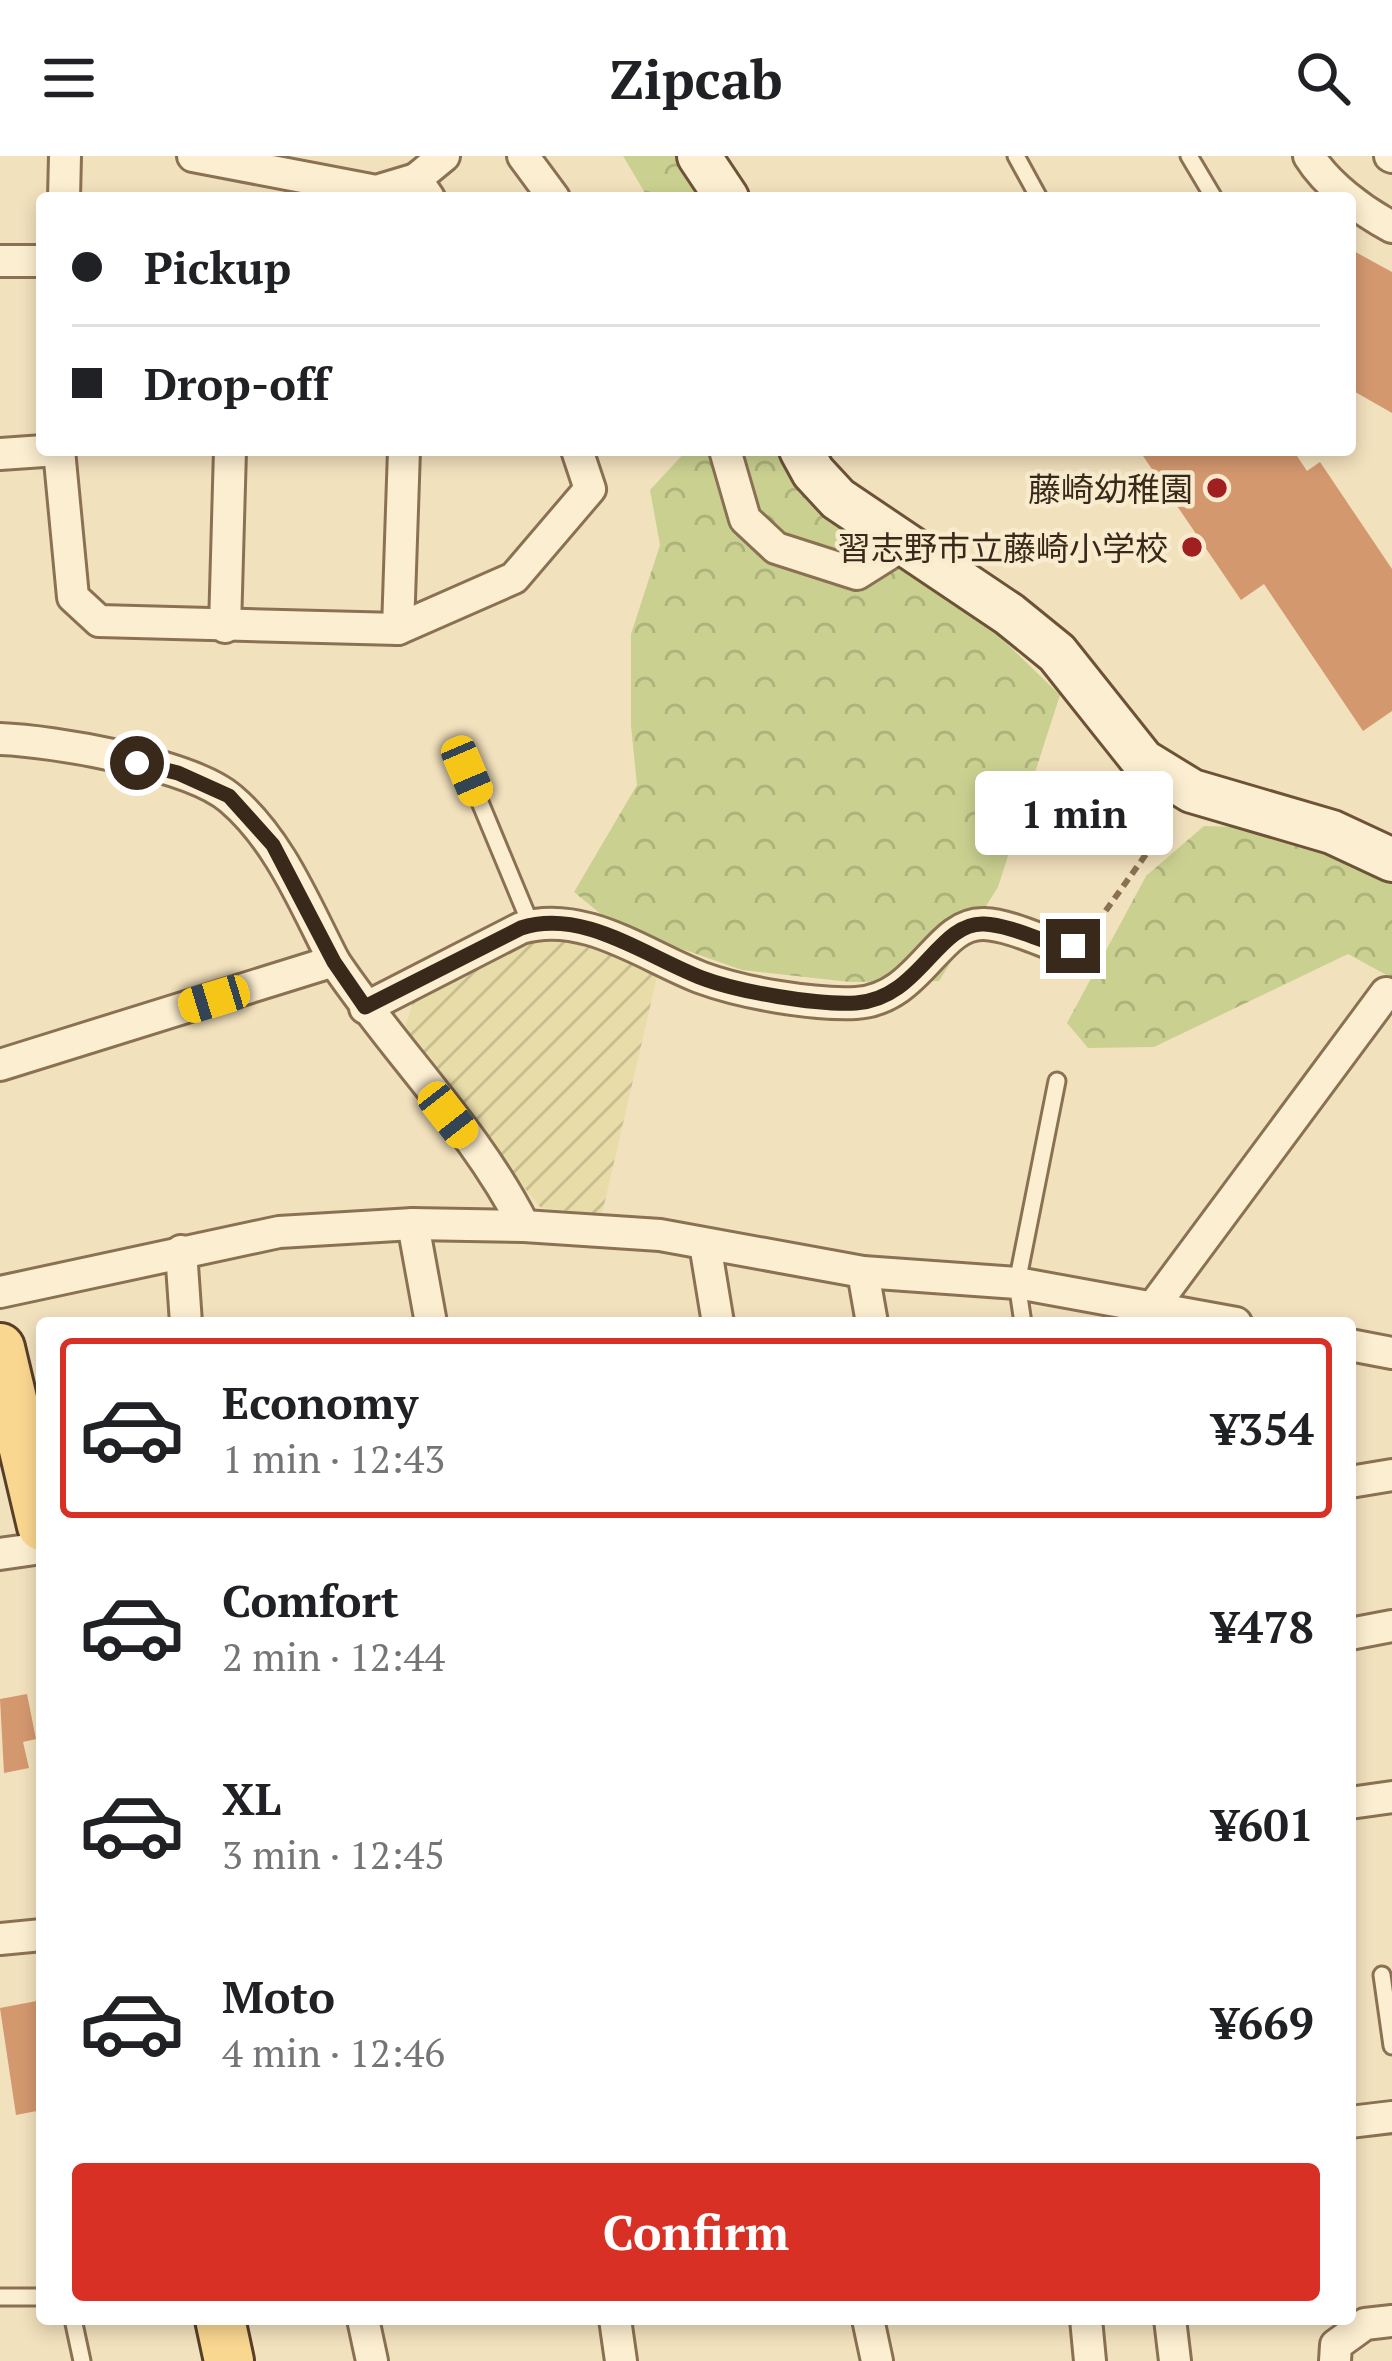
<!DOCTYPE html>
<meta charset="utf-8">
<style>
:root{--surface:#fff;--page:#f6f6f6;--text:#202124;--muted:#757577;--line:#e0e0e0;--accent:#d93025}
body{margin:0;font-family:"PT Serif","Noto Sans JP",serif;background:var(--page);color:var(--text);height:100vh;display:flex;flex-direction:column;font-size:45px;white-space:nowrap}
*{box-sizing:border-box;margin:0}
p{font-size:39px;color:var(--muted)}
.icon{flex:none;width:66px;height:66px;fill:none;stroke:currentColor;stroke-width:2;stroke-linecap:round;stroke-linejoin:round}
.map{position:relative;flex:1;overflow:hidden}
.drawer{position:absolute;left:36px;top:1161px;width:1320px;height:1008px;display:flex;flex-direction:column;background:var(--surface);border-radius:12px;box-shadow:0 6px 18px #0003}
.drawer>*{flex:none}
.top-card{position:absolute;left:36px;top:36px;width:1320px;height:264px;border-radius:12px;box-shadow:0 6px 18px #0003;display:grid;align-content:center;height:264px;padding:0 36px;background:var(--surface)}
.end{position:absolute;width:54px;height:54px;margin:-27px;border:15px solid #39291b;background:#fff;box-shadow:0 0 0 6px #fff}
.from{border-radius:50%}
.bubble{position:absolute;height:84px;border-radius:12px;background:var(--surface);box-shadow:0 6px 18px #0003;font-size:39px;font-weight:700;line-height:84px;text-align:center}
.car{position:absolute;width:36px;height:72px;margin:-36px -18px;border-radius:15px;box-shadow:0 0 9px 3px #0007;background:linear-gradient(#f5c518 24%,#345 0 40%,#f5c518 0 76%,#345 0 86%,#f5c518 0)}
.top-card b{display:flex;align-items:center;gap:42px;height:114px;font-size:45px}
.top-card b+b{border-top:3px solid var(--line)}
.top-card i{width:30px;height:30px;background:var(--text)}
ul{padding:21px 0 0;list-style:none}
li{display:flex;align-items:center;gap:36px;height:180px;margin:0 24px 18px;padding:0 12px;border:6px solid transparent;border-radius:12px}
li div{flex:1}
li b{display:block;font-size:45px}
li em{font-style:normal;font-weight:700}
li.current{border-color:var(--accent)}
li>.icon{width:108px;height:108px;stroke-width:1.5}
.cta{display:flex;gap:24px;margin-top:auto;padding:24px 36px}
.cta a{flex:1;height:138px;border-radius:12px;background:var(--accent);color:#fff;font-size:48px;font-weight:700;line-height:138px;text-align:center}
header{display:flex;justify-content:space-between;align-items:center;height:156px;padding:0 36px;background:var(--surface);font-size:54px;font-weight:700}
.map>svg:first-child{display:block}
.farmland{fill:url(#farmland-furrows)}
.forest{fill:url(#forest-crowns)}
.building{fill:#d4986f}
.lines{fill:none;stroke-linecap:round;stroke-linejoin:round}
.lane-casing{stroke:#8b7154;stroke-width:21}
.street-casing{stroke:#8b7154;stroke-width:36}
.secondary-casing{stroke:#6d5238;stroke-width:48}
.primary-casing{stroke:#583f29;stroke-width:54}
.path{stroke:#8b7154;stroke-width:6;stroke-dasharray:9 6;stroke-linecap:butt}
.lane{stroke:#fceed0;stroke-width:15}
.street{stroke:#fceed0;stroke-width:30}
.secondary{stroke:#fceed0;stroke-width:42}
.primary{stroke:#fad790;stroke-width:48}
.route{stroke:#39291b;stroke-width:15}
.poi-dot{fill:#a01f21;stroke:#f9ebcd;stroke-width:4.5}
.labels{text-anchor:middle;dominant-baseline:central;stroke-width:9;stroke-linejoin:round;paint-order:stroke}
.poi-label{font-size:33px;fill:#39291b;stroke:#f9ebcd;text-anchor:end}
</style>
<header><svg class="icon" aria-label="menu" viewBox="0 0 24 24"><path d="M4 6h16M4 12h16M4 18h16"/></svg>Zipcab<svg class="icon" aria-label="search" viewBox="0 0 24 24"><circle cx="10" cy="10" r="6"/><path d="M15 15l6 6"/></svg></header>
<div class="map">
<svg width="1392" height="2205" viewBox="0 0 1392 2205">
<defs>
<pattern id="farmland-furrows" width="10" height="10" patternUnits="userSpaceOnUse" patternTransform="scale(3)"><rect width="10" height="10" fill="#e8dda9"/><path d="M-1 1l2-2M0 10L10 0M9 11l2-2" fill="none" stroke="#c8be91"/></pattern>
<pattern id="forest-crowns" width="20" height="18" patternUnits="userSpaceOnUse" patternTransform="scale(3)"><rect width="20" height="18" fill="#cad190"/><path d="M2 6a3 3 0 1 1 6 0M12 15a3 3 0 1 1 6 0" fill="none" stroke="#aeb37c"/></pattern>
</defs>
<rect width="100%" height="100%" fill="#f2e1bd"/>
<polygon class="farmland" points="577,778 657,821 602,1058 541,1052 401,882 414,844 536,779"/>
<g class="forest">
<polygon points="623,0 683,0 711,42 648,42"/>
<polygon points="687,294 783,294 949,432 1060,539 998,731 939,825 850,826 742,814 614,769 574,736 637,629 631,570 631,478 660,389 650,334"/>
<polygon points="1204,670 1281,672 1356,705 1392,727 1392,822 1348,798 1154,891 1088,892 1067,867 1146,720"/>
</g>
<g class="building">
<polygon points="1350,93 1392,116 1392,257 1350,233"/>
<polygon points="1139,294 1293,294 1307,315 1320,306 1392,413 1392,555 1363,575 1264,428 1241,444"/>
<polygon points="27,1538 36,1583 23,1586 29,1612 4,1617 0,1543"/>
<polygon points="42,1844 42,1954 16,1959 0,1852"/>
</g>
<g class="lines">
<defs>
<g id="lane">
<polyline points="1016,0 1039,42"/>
<polyline points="1189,0 1214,42"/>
<polyline points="467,615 531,769"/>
<polyline points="1023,1167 1017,1127 1057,925"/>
<polyline points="1382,1819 1392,1890"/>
<polyline points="0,2141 42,2141"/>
<polyline points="73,2163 82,2205"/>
</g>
<g id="street">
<polyline points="193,0 376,35 416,23 429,42"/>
<polyline points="523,0 554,42"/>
<path d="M1309,0c18,29 53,55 83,71"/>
<polyline points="1390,0 1392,1"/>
<polyline points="416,23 444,0"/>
<polyline points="64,42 65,0"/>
<polyline points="0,105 42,105"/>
<polyline points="59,294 73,441 99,465 398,473 514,422 590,333 577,294"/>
<polyline points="725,294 745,363 776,392 857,418 903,389"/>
<polyline points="0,298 58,294"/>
<polyline points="225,471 230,294"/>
<polyline points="398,473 404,294"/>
<path d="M0,583c54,2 191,25 231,60 49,42 74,106 103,162"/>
<path d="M365,852l156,-80c63,-19 124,28 181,50 41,15 111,27 154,25 65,-4 81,-81 128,-79 25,1 55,16 79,24l10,-2"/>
<path d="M0,909l334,-104c60,90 142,169 190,265"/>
<polyline points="413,1068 431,1167"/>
<polyline points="705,1088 718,1167"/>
<polyline points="181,1095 186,1167"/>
<polyline points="863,1116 872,1167"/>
<polyline points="0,1136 279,1076 413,1068 524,1070 660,1079 863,1116 1017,1127 1236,1167"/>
<polyline points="1153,1151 1386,837"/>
<polyline points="1350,1189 1392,1197"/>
<polyline points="1350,1326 1392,1319"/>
<polyline points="0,1398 42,1392"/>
<polyline points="1350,1478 1392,1470"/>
<polyline points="1350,1647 1392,1641"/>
<polyline points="0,1783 42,1779"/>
<polyline points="1350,1966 1392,1961"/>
<polyline points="363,2163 372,2205"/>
<polyline points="615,2163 621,2205"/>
<polyline points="868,2163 877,2205"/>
<polyline points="1086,2163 1090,2205"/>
<polyline points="1170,2163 1175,2205"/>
<polyline points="1335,2205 1336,2189 1365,2168 1392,2165"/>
</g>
<g id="secondary">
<polyline points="699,0 727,42"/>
<polyline points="801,294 813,316 838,343 1009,458 1057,497 1143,605 1192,635 1332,676 1392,704"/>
</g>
<g id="primary">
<polyline points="0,1192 42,1370"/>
<polyline points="220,2163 229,2205"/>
</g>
</defs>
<use href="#lane" class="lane-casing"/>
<use href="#street" class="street-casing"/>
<use href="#secondary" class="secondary-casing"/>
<use href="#primary" class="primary-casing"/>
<polyline class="path" points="1097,767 1169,666"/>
<use href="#lane" class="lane"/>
<use href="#street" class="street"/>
<use href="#secondary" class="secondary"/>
<use href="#primary" class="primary"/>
</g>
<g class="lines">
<path class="route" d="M137,607l41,10 51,23 44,49 61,117 31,45 156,-79c62,-20 124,28 181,50 37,14 114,27 154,25 64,-4 81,-81 128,-79 25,1 55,16 79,23l10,-1"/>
</g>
<g class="poi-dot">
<circle cx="1217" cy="332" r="12"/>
<circle cx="1192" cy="391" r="12"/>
</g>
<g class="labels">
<g class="poi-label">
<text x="1193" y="332">藤崎幼稚園</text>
<text x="1168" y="391">習志野市立藤崎小学校</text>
</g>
</g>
</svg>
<i class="end from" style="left:137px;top:607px"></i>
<i class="end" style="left:1073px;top:790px"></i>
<div class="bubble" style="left:975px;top:615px;width:198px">1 min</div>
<i class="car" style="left:467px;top:615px;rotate:157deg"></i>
<i class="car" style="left:214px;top:843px;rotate:253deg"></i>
<i class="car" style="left:448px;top:959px;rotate:142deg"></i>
<div class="top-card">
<b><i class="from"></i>Pickup</b>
<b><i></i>Drop-off</b>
</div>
<section class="drawer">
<ul>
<li class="current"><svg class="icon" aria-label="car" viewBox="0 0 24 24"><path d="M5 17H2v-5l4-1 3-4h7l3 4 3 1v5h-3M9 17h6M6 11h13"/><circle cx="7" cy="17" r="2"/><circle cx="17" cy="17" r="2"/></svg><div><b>Economy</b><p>1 min · 12:43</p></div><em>¥354</em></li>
<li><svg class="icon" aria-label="car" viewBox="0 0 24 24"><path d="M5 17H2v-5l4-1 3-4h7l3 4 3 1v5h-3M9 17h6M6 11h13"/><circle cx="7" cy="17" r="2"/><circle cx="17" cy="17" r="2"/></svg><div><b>Comfort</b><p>2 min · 12:44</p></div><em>¥478</em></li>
<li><svg class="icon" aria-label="car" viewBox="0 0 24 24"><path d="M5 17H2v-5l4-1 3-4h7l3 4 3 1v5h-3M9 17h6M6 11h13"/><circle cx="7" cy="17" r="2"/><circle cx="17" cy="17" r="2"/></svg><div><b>XL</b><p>3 min · 12:45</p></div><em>¥601</em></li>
<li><svg class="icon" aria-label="car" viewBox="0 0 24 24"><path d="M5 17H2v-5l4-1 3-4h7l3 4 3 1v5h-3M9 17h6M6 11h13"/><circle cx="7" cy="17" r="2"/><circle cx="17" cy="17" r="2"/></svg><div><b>Moto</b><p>4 min · 12:46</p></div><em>¥669</em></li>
</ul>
<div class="cta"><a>Confirm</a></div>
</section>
</div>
